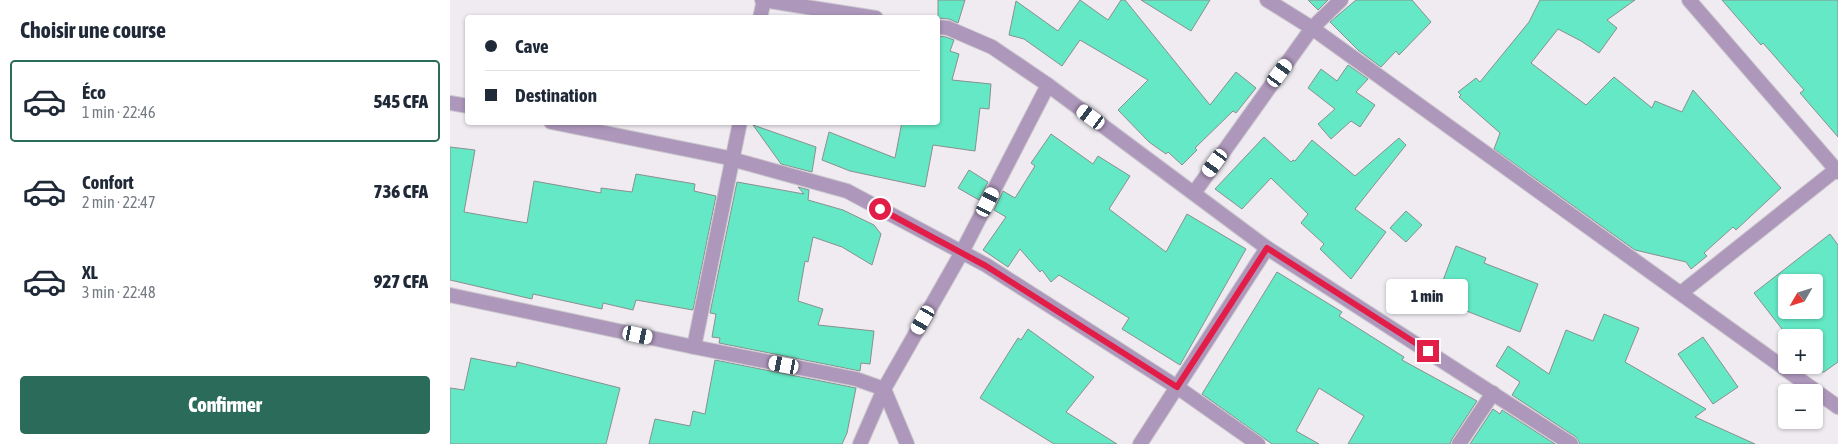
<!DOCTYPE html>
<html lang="fr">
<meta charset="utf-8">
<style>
:root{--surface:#fff;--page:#f2f2f3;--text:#1f2937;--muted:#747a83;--line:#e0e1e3;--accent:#2a6b5a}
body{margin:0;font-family:"Asap Condensed",sans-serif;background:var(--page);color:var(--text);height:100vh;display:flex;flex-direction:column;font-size:19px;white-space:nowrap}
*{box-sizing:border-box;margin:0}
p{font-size:16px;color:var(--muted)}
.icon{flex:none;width:28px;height:28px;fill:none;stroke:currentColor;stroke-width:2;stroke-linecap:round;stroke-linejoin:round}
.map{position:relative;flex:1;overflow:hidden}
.panel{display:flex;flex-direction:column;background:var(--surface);width:450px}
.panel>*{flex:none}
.banner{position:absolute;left:15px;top:15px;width:475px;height:110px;border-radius:5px;box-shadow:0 1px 4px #0004;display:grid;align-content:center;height:110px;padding:0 20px;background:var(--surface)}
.needle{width:32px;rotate:231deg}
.controls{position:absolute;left:1328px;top:274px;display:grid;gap:10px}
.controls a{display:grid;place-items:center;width:45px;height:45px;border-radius:5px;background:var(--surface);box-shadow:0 1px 4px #0004;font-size:25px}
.end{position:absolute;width:22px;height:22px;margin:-11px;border:6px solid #e11d48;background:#fff;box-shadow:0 0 0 2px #fff}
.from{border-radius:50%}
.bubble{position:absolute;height:35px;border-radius:5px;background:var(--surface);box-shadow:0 1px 4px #0004;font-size:16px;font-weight:800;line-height:35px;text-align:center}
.car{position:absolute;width:15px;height:30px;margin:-15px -8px;border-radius:6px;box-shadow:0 0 4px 1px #0007;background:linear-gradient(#fff 24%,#345 0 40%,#fff 0 76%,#345 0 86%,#fff 0)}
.banner b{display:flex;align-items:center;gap:18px;height:48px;font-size:19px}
.banner b+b{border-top:1px solid var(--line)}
.banner i{width:12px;height:12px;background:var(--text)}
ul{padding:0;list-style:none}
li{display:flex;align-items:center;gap:15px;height:82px;margin:0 10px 8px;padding:0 10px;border:2px solid transparent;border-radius:5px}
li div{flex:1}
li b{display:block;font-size:19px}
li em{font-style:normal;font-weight:800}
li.active{border-color:var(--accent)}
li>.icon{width:45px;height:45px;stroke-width:1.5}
h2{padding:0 20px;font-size:22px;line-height:60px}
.primary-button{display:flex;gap:10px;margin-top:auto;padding:10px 20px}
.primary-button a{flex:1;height:58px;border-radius:5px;background:var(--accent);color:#fff;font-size:20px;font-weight:800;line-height:58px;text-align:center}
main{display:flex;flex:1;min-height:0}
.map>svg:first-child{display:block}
.building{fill:#64e8c5;stroke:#89908e;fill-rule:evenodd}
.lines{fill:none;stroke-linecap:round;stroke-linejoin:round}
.minor-casing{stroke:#ccc8ce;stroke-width:16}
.minor{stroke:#ad97bb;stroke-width:14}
.route{stroke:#e11d48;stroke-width:6}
</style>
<main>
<section class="panel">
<h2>Choisir une course</h2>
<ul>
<li class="active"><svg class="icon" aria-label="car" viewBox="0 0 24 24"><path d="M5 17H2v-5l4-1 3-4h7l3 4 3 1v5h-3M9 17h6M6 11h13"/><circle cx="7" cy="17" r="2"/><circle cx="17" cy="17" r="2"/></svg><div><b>Éco</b><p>1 min · 22:46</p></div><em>545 CFA</em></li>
<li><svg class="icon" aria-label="car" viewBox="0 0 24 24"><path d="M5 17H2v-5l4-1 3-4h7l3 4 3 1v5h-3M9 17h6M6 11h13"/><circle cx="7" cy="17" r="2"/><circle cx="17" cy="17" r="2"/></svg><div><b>Confort</b><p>2 min · 22:47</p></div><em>736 CFA</em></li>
<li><svg class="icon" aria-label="car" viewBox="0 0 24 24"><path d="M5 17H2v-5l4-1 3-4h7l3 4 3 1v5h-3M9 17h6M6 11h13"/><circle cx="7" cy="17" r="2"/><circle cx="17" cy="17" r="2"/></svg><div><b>XL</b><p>3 min · 22:48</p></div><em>927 CFA</em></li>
</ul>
<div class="primary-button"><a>Confirmer</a></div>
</section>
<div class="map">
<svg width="1388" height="444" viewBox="0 0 1388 444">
<rect width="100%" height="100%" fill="#efebf1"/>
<g class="building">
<polygon points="488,0 515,0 508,23 499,19 488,18"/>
<polygon points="630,0 658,20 671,0 675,0 760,105 786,72 806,88 786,113 783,111 745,148 747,150 732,165 718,152 716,154 699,142 668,110 698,80 630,40 612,66 574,39 559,35 566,1 608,31"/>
<polygon points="691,0 760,0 741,31"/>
<polygon points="858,0 878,0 868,10"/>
<polygon points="906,0 962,0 981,22 949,55 946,51 931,67 908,50 880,22"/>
<polygon points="1090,0 1185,0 1157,20 1167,28 1149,53 1131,41 1108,29 1081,63 1136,105 1164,77 1202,108 1205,101 1232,112 1243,90 1331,188 1286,230 1283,227 1254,253 1257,256 1241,269 1236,262 1185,250 1044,149 1050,133 1009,97 1011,95 1008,92 1026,78 1030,82 1079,22"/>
<polygon points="1272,0 1388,0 1388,137 1350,93 1354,90 1313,43 1311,45"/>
<polygon points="488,36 496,37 504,40 500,51 509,54 502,80 541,84 539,109 530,108 525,151 483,145 475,187 400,171 372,160 379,132 445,158 452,122 488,122"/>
<polygon points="898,65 918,79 906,92 925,105 910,127 901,121 881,139 868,124 885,109 858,88 871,69 887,81"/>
<polygon points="303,125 366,147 362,172 331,164"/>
<polygon points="601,134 643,164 648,156 680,176 659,209 716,252 737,214 796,249 730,365 672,329 679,318 609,275 601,282 592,270 590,272 570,249 558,267 533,250 556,217 544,210 553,191 565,198 585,166 581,163"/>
<polygon points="814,137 841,162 843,160 845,161 862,140 905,176 949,138 956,145 905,209 936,232 901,279 870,249 874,244 851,223 858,214 821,178 792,209 765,189"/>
<polygon points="0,147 25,150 14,212 77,223 84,181 151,193 151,188 182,192 186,174 245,184 244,191 266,196 243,310 186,300 183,310 153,303 152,309 83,294 82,299 0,280"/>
<polygon points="519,170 538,182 529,200 508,188"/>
<polygon points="287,182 354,194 348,187 359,190 358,200 393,210 424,225 431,234 422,265 392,247 363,237 358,262 355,261 348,301 373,309 368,325 424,331 420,364 411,363 410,371 269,343 270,338 262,337 266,314 260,313"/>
<polygon points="956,211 972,225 956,242 940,228"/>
<path d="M1380,234l8,11v117l-14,10h-7l-6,-7h3v-27h-25l-35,-45zM1336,282h28v28h-28z"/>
<polygon points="1006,246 1036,258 1034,263 1088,284 1070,332 986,299"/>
<polygon points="827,272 892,312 889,316 954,357 952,360 1027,401 1002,439 1000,444 898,444 914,416 869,388 846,431 869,444 822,444 752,394"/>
<polygon points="1154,314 1189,328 1175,362 1256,409 1245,417 1305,444 1130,444 1126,437 1062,395 1070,382 1046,366 1058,346 1099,374 1116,330 1143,341"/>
<polygon points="578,329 644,377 616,412 667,444 604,444 530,398 568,338 571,340"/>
<polygon points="1253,337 1288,387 1263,404 1228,354"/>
<polygon points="21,358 66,367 67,362 170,388 156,444 0,444 0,388 14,390"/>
<polygon points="265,360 406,388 397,433 392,444 199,444 205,419 240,426 243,411 255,414"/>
<polygon points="1043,409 1050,414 1052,410 1105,444 1020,444"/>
</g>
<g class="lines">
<defs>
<g id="minor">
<polyline points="312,0 426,18"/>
<polyline points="817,0 862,28 1388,407"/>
<polyline points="1239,0 1388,172"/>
<polyline points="310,18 314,0"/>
<polyline points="488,27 498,28 542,47 598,85 817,248 1121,444"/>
<polyline points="0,103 18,106"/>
<polyline points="101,122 274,157 397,191 536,265 727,387 808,444"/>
<polyline points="744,193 862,28 891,0"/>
<polyline points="1231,293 1388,168"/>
<polyline points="0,295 244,347 406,379 434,389 457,444"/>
<polyline points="244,347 290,122"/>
<polyline points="410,444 434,389 512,252 598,85"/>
<polyline points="690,444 817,248"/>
<polyline points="1009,444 1043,393"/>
</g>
</defs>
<use href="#minor" class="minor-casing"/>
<use href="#minor" class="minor"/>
</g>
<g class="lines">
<polyline class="route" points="430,209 536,266 727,387 817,248 978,351"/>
</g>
</svg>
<div class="controls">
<a><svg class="needle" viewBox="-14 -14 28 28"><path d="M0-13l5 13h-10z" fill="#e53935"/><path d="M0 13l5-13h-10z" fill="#747a83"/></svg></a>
<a>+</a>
<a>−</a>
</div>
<i class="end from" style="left:430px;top:209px"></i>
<i class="end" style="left:978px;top:351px"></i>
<div class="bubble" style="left:936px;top:279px;width:82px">1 min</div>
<i class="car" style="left:830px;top:73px;rotate:36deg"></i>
<i class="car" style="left:641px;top:117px;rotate:306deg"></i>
<i class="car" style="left:765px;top:163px;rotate:216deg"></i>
<i class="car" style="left:538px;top:202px;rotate:27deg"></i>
<i class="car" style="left:473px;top:320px;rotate:210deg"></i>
<i class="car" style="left:188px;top:335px;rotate:102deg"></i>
<i class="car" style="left:334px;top:365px;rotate:281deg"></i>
<div class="banner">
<b><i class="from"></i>Cave</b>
<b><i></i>Destination</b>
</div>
</div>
</main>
